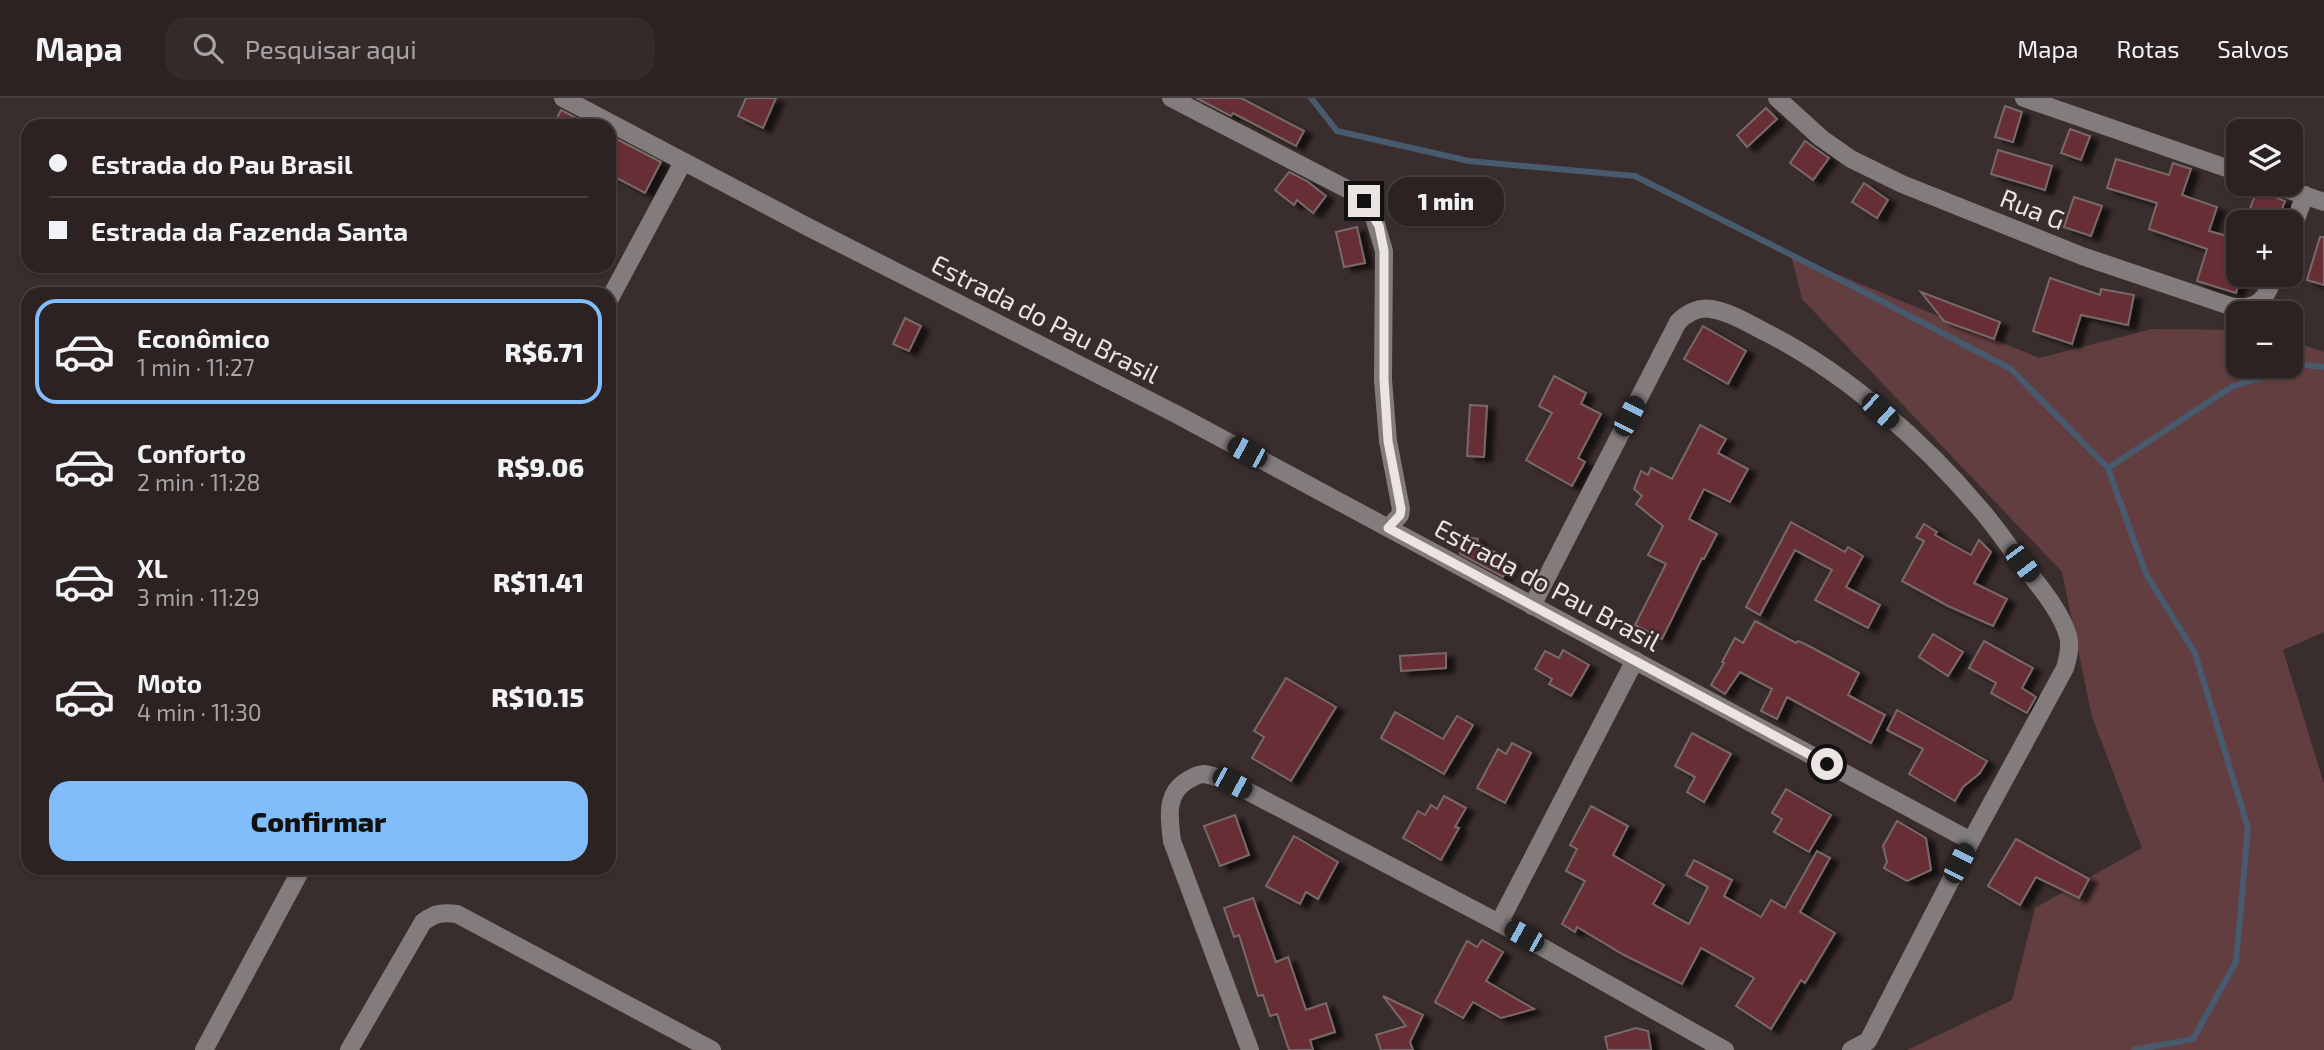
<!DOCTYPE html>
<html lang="pt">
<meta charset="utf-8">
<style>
:root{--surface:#2c2222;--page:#342a2a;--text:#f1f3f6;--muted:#a6a4a5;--line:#483f40;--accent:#81bdfa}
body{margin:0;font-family:"Exo 2",sans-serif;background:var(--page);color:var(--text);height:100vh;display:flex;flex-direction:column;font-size:26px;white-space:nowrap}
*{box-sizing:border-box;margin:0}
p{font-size:23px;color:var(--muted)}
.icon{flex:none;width:38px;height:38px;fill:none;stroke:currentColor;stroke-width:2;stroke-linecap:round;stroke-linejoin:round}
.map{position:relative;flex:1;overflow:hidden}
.sheet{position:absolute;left:21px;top:189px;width:595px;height:588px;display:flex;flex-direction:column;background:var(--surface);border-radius:21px;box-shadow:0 2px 5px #0004,0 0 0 2px var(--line)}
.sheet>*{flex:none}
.top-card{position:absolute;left:21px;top:21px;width:595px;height:154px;border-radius:21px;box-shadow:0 2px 5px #0004,0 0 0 2px var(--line);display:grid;align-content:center;height:154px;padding:0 28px;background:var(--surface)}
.fabs{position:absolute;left:2226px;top:21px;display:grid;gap:14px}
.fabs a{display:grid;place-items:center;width:77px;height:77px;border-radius:14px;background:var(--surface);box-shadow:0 2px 5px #0004,0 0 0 2px var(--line);font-size:35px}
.end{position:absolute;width:32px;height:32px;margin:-16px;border:9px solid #ece3e3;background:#111;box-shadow:0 0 0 4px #111}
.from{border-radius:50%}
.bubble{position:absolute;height:49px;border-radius:21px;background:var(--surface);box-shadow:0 2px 5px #0004,0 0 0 2px var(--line);font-size:23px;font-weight:800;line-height:49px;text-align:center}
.car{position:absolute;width:21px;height:42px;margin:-21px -10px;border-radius:9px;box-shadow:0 0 5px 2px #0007;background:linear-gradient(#222 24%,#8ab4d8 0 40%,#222 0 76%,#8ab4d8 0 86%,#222 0)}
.top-card b{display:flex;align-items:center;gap:24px;height:66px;font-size:26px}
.top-card b+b{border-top:2px solid var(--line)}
.top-card i{width:18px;height:18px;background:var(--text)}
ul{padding:12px 0 0;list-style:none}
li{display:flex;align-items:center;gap:21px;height:105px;margin:0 14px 10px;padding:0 14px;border:4px solid transparent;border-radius:21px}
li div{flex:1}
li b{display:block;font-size:26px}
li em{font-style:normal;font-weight:800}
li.current{border-color:var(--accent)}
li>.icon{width:63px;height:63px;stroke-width:1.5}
.cta{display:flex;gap:14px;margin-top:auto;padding:14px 28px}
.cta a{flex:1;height:80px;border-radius:21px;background:var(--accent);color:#111;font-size:28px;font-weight:800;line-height:80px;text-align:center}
header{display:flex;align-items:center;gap:42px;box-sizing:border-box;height:98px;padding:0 35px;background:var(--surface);border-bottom:2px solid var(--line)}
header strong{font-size:33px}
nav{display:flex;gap:38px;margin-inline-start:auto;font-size:24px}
.search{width:490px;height:63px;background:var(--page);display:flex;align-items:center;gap:18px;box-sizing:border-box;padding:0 24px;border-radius:21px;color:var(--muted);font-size:26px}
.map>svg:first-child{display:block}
.green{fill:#633e40}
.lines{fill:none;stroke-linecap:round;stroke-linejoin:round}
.stream{stroke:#485a6e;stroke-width:6}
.building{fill:#682f34;stroke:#786969;stroke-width:2;filter:url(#shadow)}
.minor{stroke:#837c7c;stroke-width:18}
.route{stroke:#ece3e3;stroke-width:9}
.labels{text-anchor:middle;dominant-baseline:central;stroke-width:5;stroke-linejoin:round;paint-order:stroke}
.street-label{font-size:26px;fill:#ece3e3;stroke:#3a2d2d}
</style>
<header>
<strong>Mapa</strong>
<div class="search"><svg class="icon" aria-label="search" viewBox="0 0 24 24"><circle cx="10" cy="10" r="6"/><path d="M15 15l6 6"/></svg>Pesquisar aqui</div>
<nav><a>Mapa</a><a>Rotas</a><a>Salvos</a></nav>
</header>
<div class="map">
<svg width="2324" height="952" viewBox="0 0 2324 952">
<defs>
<filter id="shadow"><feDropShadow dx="8" dy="4.5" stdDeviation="2" flood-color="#0009"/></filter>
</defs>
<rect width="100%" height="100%" fill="#3a2d2d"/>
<polygon class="green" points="1791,157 2039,260 2152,231 2238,232 2238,268 2291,268 2291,243 2324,254 2324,534 2283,552 2324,686 2324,952 1907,952 2012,902 2035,810 2142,750 2092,619 2062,474 1802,201"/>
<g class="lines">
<g class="stream">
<polyline points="1311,0 1337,33 1469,63 1635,78 1843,183 2011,271 2108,370 2146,476 2195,555 2248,730 2236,864 2193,941 2134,952"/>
<polyline points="2108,370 2233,288 2305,267 2324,269"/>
</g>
</g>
<g class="building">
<polygon points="746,0 776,0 763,30 738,18"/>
<polygon points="1196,0 1241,0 1304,33 1296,48 1233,15 1231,18"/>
<polygon points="2005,8 2022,14 2013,44 1995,39"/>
<polygon points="1766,10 1777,21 1747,49 1737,37"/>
<polygon points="561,12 592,28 553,28"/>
<polygon points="2070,31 2090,38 2081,62 2061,55"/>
<polygon points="609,37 661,64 645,95 609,76"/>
<polygon points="1805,43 1829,60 1813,82 1790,65"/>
<polygon points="1998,52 2052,68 2045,92 1991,76"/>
<polygon points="2116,61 2169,77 2173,65 2191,71 2182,97 2217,109 2209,133 2238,141 2238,177 2241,177 2236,195 2197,183 2207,151 2149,131 2157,105 2107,90"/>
<polygon points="1289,74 1307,83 1326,98 1313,115 1297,102 1294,107 1275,92"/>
<polygon points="1864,85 1888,102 1877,120 1852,104"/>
<polygon points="2257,92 2285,103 2277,124 2245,124"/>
<polygon points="2074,99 2102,108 2091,138 2064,129"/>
<polygon points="1357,129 1365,165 1344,169 1336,134"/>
<polygon points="2320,139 2324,139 2324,187 2307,182"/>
<polygon points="2050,180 2100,197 2101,191 2134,197 2128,227 2081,217 2072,246 2033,233"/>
<polygon points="1921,194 2000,224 1994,241 1944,223"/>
<polygon points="905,220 921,228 909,253 893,246"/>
<polygon points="1703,228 1746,253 1728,286 1684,261"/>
<polygon points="1554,278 1586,295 1581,306 1601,316 1578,360 1585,364 1572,388 1526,362 1552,315 1539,308"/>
<polygon points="1470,307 1487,308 1484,359 1467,358"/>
<polygon points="1700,327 1726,341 1718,355 1748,371 1730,404 1704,391 1689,421 1717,436 1704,461 1702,460 1662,541 1635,527 1666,466 1648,457 1663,428 1636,406 1642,398 1634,391 1641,373 1648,377 1651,370 1672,381"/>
<polygon points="1791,424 1845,454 1848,449 1863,458 1846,489 1880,507 1868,530 1815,502 1832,472 1795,452 1760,517 1746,509"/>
<polygon points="1924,426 1937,434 1935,437 1971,457 1979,442 1991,454 1974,485 2007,501 1993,528 1948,508 1902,483 1924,443 1916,439"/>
<polygon points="1463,438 1478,441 1477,445 1512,463 1503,479 1460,456"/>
<polygon points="1755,523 1796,545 1798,543 1809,548 1859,575 1848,597 1885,617 1871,645 1787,599 1777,621 1761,613 1772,591 1740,574 1725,596 1711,587 1724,565 1722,564 1735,540 1743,545"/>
<polygon points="1933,536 1963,554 1948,578 1919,559"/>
<polygon points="1984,543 2033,570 2022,590 2036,599 2027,615 1991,595 1996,585 1969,570"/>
<polygon points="1563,552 1589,567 1571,598 1549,586 1552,581 1535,571 1545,553 1559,560"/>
<polygon points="1446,555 1446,570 1401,573 1400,558"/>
<polygon points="1286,580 1336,609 1291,683 1252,660 1264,639 1254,633"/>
<polygon points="1897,612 1987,663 1980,675 1963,689 1955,703 1909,676 1923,651 1887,632"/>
<polygon points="1395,614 1443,641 1457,618 1473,627 1444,676 1381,640"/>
<polygon points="1692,635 1731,656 1704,704 1687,694 1695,679 1675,668"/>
<polygon points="1512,645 1531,655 1505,705 1477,690 1498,651 1506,656"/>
<polygon points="1786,691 1831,717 1809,754 1774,734 1782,721 1772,715"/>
<polygon points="1444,698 1466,710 1455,729 1459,730 1441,762 1403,740 1418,713 1425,717 1431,707 1437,711"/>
<polygon points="1591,708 1628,728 1613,757 1664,787 1653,806 1689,826 1708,789 1686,777 1694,762 1732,782 1724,798 1761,819 1771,802 1785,810 1817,753 1830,760 1800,814 1835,835 1805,885 1801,882 1771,931 1736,908 1754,880 1701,850 1682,886 1624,857 1577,829 1575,834 1562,826 1585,783 1566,773 1577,751 1570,747"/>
<polygon points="1235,717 1249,757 1220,768 1204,728"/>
<polygon points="1897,723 1926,740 1931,772 1907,783 1884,770 1887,764 1883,748"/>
<polygon points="1294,738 1338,764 1318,801 1306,794 1300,806 1266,788"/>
<polygon points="2016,741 2089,781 2079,800 2036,779 2020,807 1988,788"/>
<polygon points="1253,800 1276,864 1288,859 1306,912 1326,905 1335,934 1310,942 1313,952 1289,952 1277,916 1270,918 1263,897 1258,898 1239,837 1234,839 1224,810"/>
<polygon points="1482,842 1503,854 1486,883 1534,911 1501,920 1473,904 1463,920 1435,904 1467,843 1477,849"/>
<polygon points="1383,898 1423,917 1410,944 1413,952 1381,952 1376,937 1406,928"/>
<polygon points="1636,930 1648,933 1651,952 1608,952 1605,939"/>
</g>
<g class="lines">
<g class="minor">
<polyline points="563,0 808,129 1176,316 1971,743 1868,943 1851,952"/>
<polyline points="1171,0 1349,92 1364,103 1373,116 1384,153 1383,282 1388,343 1401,411 1400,417 1388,430"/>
<path d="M1777,0l44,40 30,21 51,25 180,72 148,50c28,5 35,-6 45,-31"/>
<polyline points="2024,0 2238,74"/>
<polyline points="2271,86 2324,104"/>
<polyline points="2291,134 2305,97"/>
<polyline points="609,202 683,64"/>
<path d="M1532,508l146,-284c9,-9 21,-15 33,-13 19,3 37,14 54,23 80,40 159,110 216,178 15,17 28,37 42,55 16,21 38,46 45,71 3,11 0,22 -3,32l-94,173"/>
<polyline points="1499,825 1635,562"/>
<polyline points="204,952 302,770"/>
<path d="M349,952l74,-128c12,-9 20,-10 34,-8l255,136"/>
<path d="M1250,952l-78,-209c-3,-23 -7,-48 16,-61 5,-3 11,-6 16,-6 9,1 20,6 28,9l267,140 226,127"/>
</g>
</g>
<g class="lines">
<polyline class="route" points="1364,103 1379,128 1384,153 1384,282 1388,343 1401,411 1400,417 1388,430 1827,666"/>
</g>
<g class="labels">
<g class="street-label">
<text transform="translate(2033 110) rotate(22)">Rua G</text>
<text transform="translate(1046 220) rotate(27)">Estrada do Pau Brasil</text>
<text transform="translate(1548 486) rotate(28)">Estrada do Pau Brasil</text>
</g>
</g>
</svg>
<div class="fabs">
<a><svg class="icon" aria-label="layers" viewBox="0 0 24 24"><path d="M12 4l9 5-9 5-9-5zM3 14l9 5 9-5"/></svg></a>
<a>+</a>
<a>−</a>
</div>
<i class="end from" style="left:1827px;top:666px"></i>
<i class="end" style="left:1364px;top:103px"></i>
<div class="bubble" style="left:1388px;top:79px;width:116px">1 min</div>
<i class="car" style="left:1880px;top:313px;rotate:132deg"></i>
<i class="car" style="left:1629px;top:318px;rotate:27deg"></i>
<i class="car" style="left:1247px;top:354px;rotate:298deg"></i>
<i class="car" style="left:2022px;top:465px;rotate:143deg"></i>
<i class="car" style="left:1232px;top:685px;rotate:118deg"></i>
<i class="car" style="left:1959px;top:765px;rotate:27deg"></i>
<i class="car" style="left:1524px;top:838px;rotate:299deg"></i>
<div class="top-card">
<b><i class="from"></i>Estrada do Pau Brasil</b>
<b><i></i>Estrada da Fazenda Santa</b>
</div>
<section class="sheet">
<ul>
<li class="current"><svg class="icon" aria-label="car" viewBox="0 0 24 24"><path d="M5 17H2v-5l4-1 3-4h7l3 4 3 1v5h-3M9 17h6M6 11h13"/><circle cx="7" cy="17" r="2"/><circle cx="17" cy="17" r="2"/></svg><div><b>Econômico</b><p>1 min · 11:27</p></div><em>R$6.71</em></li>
<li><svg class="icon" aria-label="car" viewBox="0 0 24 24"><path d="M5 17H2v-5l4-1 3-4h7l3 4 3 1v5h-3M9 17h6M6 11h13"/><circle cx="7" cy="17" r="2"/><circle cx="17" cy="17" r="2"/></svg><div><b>Conforto</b><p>2 min · 11:28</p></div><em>R$9.06</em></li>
<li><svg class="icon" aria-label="car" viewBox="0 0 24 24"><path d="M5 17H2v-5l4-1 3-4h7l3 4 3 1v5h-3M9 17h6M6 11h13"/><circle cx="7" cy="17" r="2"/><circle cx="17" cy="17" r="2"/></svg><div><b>XL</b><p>3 min · 11:29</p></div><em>R$11.41</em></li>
<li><svg class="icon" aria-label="car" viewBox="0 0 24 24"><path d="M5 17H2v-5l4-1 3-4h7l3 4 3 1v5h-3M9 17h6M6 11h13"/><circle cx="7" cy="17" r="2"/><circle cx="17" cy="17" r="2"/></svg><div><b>Moto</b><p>4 min · 11:30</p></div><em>R$10.15</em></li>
</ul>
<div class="cta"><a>Confirmar</a></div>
</section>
</div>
